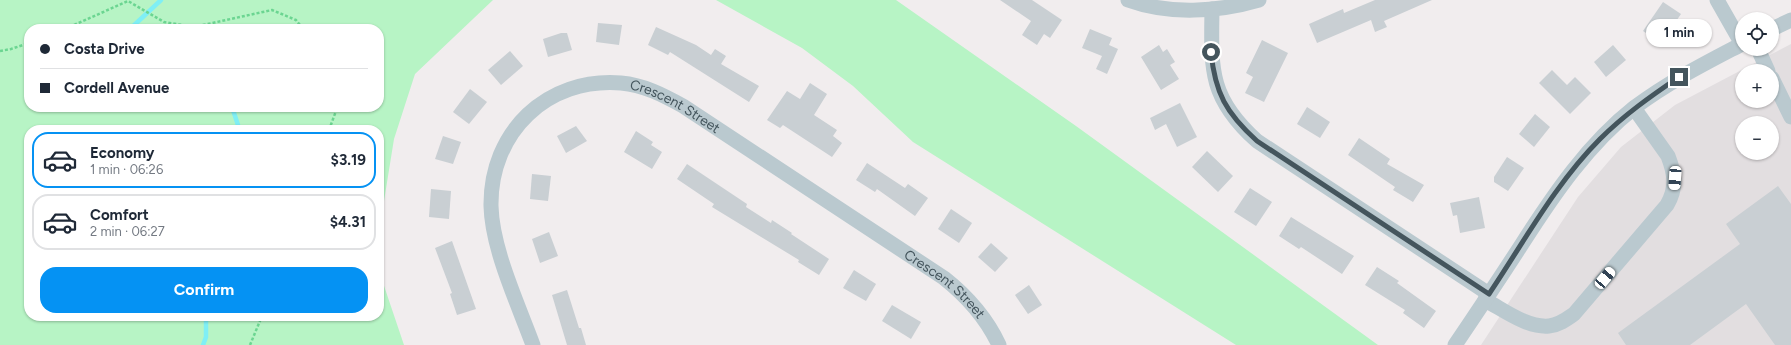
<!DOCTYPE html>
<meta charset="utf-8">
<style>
:root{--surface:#fff;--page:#f2f2f3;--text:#1f2937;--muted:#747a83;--line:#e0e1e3;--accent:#0592f3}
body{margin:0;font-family:Figtree,sans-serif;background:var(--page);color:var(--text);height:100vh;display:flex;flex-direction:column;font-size:15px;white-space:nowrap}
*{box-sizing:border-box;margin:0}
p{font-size:13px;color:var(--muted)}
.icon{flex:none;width:22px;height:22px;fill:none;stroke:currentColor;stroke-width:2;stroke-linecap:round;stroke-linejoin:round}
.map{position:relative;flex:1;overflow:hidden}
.panel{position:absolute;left:24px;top:125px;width:360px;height:196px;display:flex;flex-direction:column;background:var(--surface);border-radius:16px;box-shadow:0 1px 3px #0004}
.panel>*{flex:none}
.banner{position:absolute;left:24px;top:24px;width:360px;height:88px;border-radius:16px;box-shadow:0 1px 3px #0004;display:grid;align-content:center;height:88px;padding:0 16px;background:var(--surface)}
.tools{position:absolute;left:1735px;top:12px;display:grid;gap:8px}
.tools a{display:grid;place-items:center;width:44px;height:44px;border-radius:50%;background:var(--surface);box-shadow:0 1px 3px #0004;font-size:20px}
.end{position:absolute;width:18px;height:18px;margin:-9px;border:5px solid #44555d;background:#fff;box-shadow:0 0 0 2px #fff}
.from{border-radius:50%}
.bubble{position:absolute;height:28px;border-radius:14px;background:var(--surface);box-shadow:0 1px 3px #0004;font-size:13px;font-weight:700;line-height:28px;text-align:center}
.car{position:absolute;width:12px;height:24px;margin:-12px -6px;border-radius:5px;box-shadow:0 0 3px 1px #0007;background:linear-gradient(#fff 24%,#345 0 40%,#fff 0 76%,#345 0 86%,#fff 0)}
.banner b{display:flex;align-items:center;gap:14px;height:38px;font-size:15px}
.banner b+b{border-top:1px solid var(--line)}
.banner i{width:10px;height:10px;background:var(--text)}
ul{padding:7px 0 0;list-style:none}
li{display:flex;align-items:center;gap:12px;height:56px;margin:0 8px 6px;padding:0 8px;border:2px solid var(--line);border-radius:16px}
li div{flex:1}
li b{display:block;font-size:15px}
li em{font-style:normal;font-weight:700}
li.active{border-color:var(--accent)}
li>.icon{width:36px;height:36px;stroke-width:1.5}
.button{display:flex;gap:8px;margin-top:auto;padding:8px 16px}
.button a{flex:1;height:46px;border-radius:16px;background:var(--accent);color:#fff;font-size:16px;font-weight:700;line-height:46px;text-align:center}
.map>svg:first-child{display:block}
.education{fill:#e2dee0;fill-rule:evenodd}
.green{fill:#b7f4c5;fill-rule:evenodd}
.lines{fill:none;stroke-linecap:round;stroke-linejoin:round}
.stream{stroke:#7feff5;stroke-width:4.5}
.building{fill:#c9cfd3}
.path{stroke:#6bd591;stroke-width:2.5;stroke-dasharray:3 2;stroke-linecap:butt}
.minor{stroke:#bac9cf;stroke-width:15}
.route{stroke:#44555d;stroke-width:5}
.labels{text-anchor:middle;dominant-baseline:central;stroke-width:3.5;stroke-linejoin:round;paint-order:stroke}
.street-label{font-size:14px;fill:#44555d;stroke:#fff}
</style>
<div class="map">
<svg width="1791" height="345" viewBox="0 0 1791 345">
<rect width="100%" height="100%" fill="#f1edee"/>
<path class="education" d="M1791,44v301h-310l97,-148 43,-50 54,-42zM1742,71h30v30h-30zM1742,123h30v30h-30z"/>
<g class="green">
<path d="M0,0h493l-78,74 -21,65 -15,93v-102h-350v186h350v-45l25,74h-404zM29,29h350v78h-350z"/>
<polygon points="716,0 896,0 1076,126 1378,345 1236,345 913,142 853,86 802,48"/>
</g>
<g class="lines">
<g class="stream">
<polyline points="130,29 161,0"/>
<polyline points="232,107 238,125 237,130"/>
<polyline points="203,345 206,337 206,316"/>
</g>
</g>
<g class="building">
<polygon points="1000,0 1032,0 1062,20 1050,38 1044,34 1037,45 1022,35 1031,21"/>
<polygon points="1375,0 1432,0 1384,21 1387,27 1375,32 1371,20 1317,43 1309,24 1343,9 1344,13"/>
<polygon points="1663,2 1681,14 1661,43 1643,31"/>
<polygon points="598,23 622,25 619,45 596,42"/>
<polygon points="656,27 696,45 711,55 715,49 726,56 721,64 759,86 749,102 670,52 668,55 648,45"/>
<polygon points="1090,29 1112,38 1109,45 1118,49 1107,74 1096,69 1102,56 1082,48"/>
<polygon points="561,33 567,33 572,50 548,57 543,39"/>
<polygon points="1262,40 1288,53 1264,102 1245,93 1253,77 1246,73"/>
<polygon points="1159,45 1163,52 1167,49 1175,62 1170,65 1179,79 1161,90 1141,57"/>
<polygon points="1613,45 1626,60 1606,77 1594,62"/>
<polygon points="510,51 523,66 501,85 488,70"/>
<polygon points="1552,70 1567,85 1575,77 1591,93 1570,114 1539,83"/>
<polygon points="810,83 827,94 814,115 837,130 833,136 842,143 832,157 783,125 780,128 767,120 787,91 800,99"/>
<polygon points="470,89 487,102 469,124 453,112"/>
<polygon points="1180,103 1197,137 1177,147 1166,124 1155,130 1150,118"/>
<polygon points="1307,107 1330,122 1320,138 1297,124"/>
<polygon points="1535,114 1550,127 1534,147 1519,134"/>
<polygon points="576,126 587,141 566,153 557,136"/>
<polygon points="636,131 653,142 651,145 662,152 652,169 624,152"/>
<polygon points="443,136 461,142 453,164 435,159"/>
<polygon points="1359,138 1390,159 1387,164 1424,185 1413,202 1393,190 1395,187 1348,155"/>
<polygon points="1207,151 1233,176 1218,192 1192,167"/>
<polygon points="1507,157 1524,168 1508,191 1494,182 1494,177"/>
<polygon points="867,163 905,188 908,184 928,198 915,216 877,189 875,192 856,180"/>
<polygon points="687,164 747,204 746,207 771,223 772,220 792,233 791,234 829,259 819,275 798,262 799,260 712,207 714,204 677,179"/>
<polygon points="532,174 551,176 548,201 530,199"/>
<polygon points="1778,186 1791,204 1791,345 1775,345 1746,304 1690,345 1626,345 1618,333 1740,244 1726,224"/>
<polygon points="1250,188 1272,202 1256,226 1234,212"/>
<polygon points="431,189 451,191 449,219 429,217"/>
<polygon points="1479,197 1485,228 1460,233 1457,215 1453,216 1450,203"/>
<polygon points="951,209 972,223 959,243 938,229"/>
<polygon points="1291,217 1354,256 1342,274 1301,247 1299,249 1279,236"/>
<polygon points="549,232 558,256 540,263 532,239"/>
<polygon points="452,241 476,309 457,315 450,294 452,293 435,248"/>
<polygon points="991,243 1008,258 995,272 978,257"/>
<polygon points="1377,267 1399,281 1397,283 1436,311 1424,328 1403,313 1405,310 1365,285"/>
<polygon points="854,270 876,284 866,301 843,288"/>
<polygon points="1029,285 1042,305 1028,314 1015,295"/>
<polygon points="567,290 579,328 581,328 586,345 567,345 552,295"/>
<polygon points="892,305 921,322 911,339 882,321"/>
</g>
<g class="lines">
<g class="path">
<polyline points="65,29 128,1 164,22 194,27 272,10 296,20 303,29"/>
<polyline points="0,51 11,49 29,43"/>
<polyline points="329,130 336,111 335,107"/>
<polyline points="250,345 262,316"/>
</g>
<g class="minor">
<path d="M1128,0c41,15 90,12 131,0"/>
<polyline points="1717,0 1742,44"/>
<path d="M1212,9c-1,61 -3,89 45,132l232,153"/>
<polyline points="1772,29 1791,20"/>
<polyline points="1758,49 1768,71"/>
<polyline points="1772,78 1791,117"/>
<path d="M1485,300c19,10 42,28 64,26 10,-1 18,-7 25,-12l93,-109c10,-17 8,-31 1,-49l-34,-48"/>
<path id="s1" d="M533,345c-15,-41 -41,-96 -42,-139 -1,-74 56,-129 130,-123 23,2 42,12 62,23l261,172c24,19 42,39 55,67"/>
<path d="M1455,345c23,-34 45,-67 67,-101 32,-50 66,-100 113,-137 35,-26 69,-43 107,-63"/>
</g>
</g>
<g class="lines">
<path class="route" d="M1211,52c4,41 15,61 46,89l232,153c35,-52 66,-110 111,-155 24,-24 51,-43 79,-62"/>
</g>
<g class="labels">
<g class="street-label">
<text stroke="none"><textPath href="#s1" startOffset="408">Crescent Street</textPath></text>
<text stroke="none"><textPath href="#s1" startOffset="732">Crescent Street</textPath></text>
</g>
</g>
</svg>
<div class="tools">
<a><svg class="icon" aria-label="locate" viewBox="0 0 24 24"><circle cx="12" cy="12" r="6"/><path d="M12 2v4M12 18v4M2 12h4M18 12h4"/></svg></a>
<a>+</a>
<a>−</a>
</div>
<i class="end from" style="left:1211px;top:52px"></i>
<i class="end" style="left:1679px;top:77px"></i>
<div class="bubble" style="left:1646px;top:19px;width:66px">1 min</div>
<i class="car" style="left:1675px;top:178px;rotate:184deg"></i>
<i class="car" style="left:1605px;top:278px;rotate:40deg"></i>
<div class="banner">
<b><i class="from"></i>Costa Drive</b>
<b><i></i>Cordell Avenue</b>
</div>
<section class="panel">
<ul>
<li class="active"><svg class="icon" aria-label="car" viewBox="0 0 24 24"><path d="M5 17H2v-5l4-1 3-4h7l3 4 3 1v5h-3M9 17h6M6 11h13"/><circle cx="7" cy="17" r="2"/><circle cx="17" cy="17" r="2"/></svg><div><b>Economy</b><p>1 min · 06:26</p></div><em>$3.19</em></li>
<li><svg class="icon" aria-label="car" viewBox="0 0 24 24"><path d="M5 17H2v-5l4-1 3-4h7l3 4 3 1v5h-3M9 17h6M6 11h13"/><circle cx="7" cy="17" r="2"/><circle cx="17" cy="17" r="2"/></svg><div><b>Comfort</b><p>2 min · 06:27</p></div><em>$4.31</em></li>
</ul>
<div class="button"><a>Confirm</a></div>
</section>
</div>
